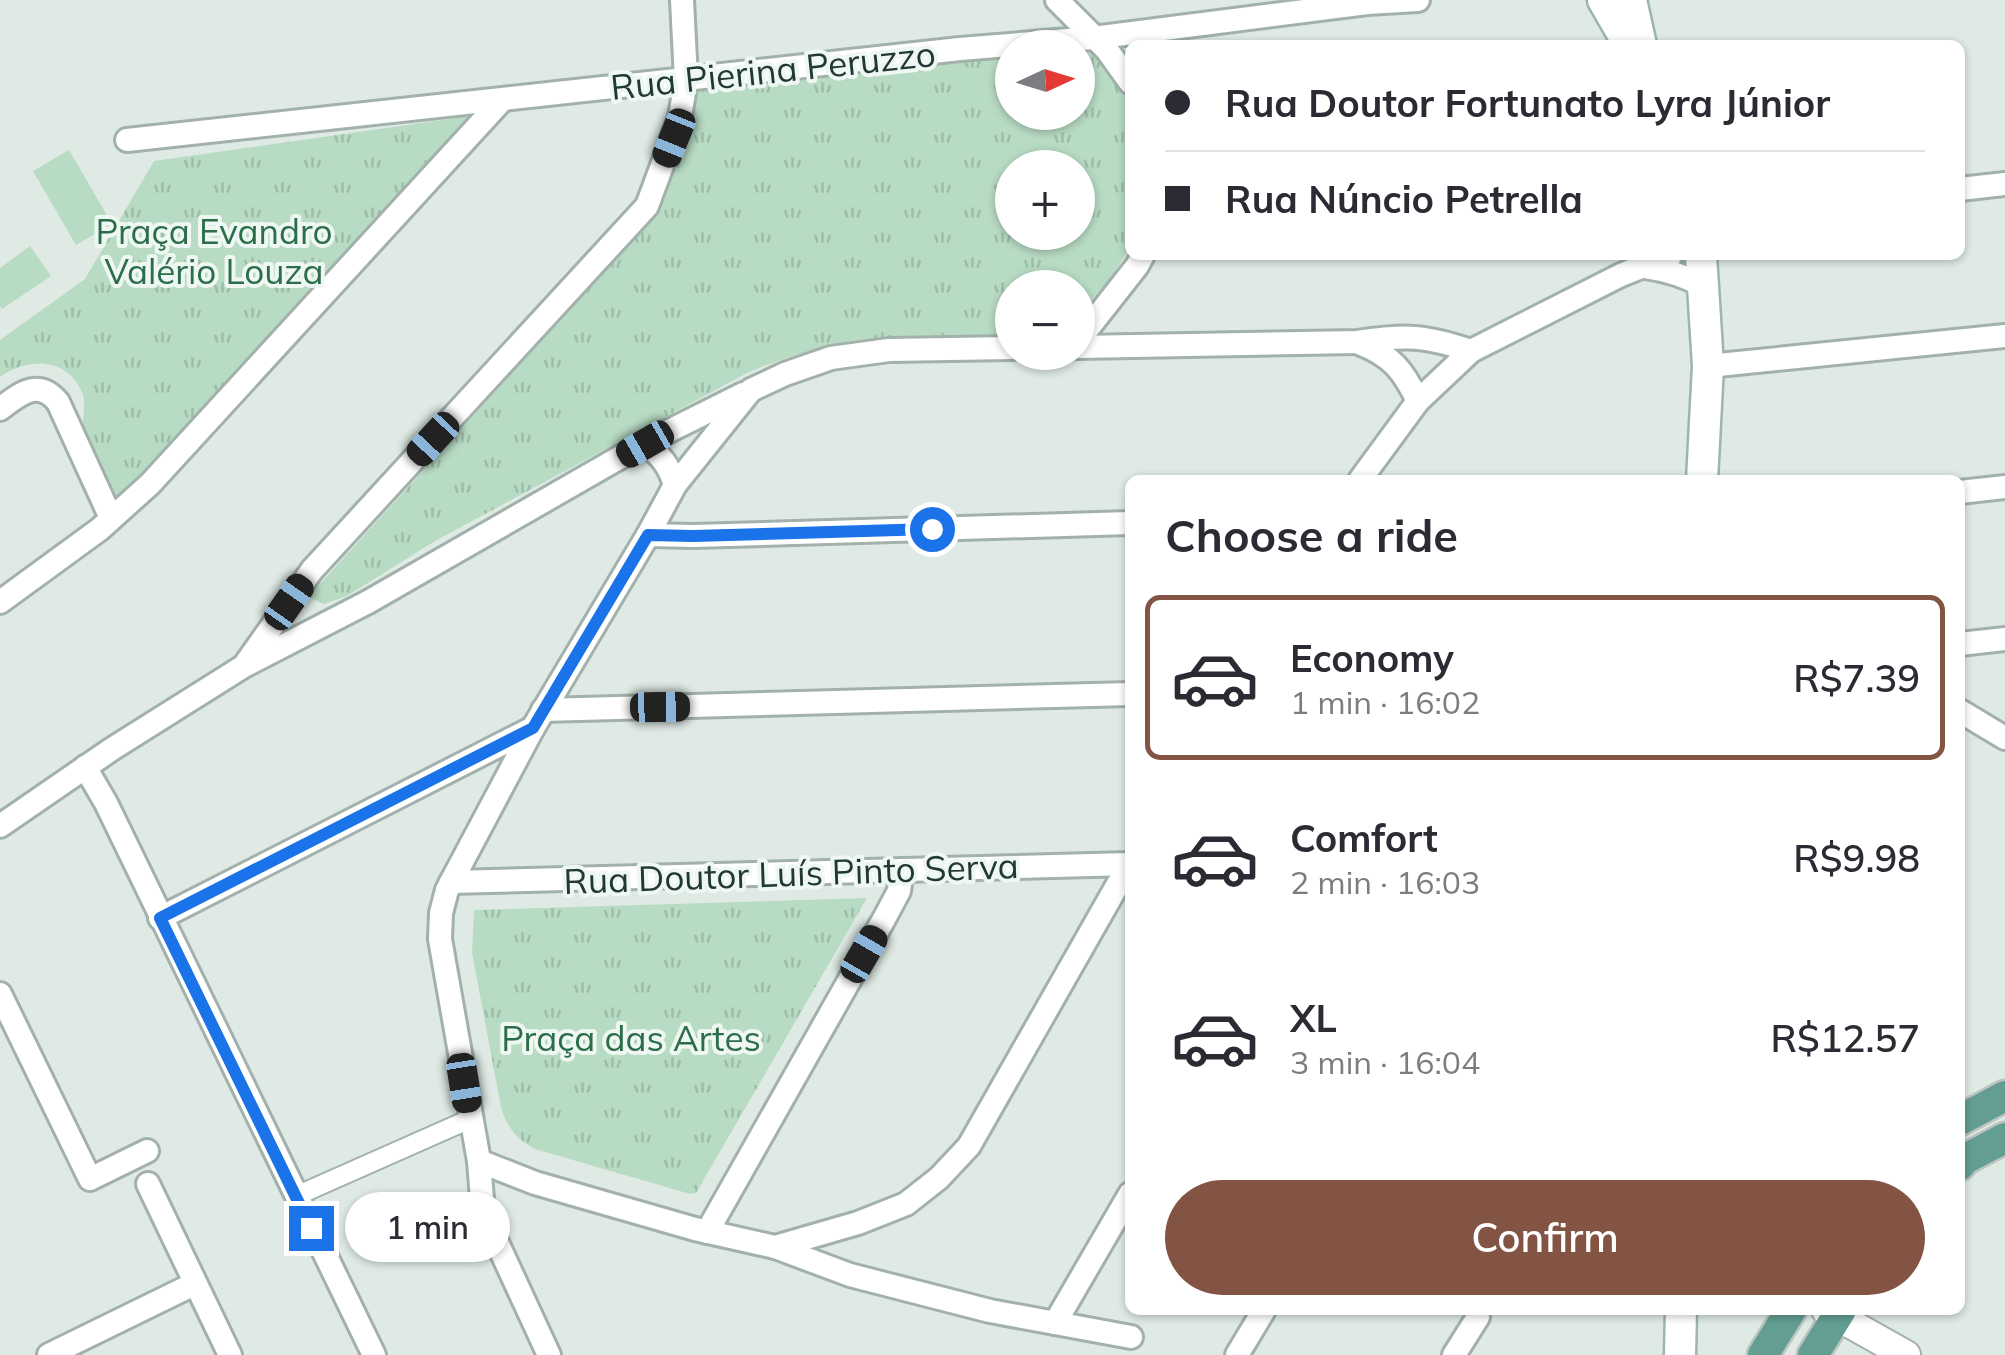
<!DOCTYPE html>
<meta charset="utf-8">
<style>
:root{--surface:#fff;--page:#f2f2f3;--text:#2b2b33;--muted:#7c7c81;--line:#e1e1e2;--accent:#835344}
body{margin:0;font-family:Mulish,sans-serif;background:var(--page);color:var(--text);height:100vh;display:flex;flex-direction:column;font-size:38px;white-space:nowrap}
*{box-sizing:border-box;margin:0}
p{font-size:32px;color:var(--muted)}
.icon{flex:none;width:55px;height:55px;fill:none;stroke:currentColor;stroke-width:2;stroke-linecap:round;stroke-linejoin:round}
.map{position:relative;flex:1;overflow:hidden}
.panel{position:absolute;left:1125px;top:475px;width:840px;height:840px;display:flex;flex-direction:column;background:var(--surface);border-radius:15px;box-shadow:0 2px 8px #0004}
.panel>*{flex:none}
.top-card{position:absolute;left:1125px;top:40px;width:840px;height:220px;border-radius:15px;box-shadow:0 2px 8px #0004;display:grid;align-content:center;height:220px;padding:0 40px;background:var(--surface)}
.needle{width:65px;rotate:86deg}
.fabs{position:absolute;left:995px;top:30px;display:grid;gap:20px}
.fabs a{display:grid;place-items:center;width:100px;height:100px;border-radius:50%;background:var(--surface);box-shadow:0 2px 8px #0004;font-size:50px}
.end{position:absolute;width:45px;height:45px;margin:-22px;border:12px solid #1a73e8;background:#fff;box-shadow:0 0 0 5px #fff}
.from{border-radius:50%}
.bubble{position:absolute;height:70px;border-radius:35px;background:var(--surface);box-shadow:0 2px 8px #0004;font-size:32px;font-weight:600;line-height:70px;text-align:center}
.car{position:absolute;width:30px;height:60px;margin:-30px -15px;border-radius:12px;box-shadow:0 0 8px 2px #0007;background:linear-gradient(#222 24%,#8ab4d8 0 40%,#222 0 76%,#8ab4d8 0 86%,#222 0)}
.top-card b{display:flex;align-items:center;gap:35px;height:95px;font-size:38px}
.top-card b+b{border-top:2px solid var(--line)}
.top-card i{width:25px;height:25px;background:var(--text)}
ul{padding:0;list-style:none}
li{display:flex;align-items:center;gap:30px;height:165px;margin:0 20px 15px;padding:0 20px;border:5px solid transparent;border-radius:15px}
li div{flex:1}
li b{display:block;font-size:38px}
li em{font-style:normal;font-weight:600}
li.current{border-color:var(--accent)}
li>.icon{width:90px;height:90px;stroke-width:1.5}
h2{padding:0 40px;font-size:45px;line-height:120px}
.cta{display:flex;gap:20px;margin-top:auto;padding:20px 40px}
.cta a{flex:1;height:115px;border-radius:60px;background:var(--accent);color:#fff;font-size:40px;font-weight:600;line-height:115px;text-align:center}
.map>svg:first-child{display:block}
.grass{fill:url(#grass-tufts);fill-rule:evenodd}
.pitch{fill:#b8dbc3}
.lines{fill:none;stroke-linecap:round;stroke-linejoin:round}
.pedestrian-casing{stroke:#a2b1ac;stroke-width:22}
.minor-casing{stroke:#a2b1ac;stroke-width:28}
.tertiary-casing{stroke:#a2b1ac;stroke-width:32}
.secondary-casing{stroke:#9eb5ae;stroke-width:35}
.primary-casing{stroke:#bcc4c2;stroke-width:35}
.pedestrian{stroke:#fff;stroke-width:18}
.minor{stroke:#fff;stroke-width:22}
.tertiary{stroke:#fff;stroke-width:28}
.secondary{stroke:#fff;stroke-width:30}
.primary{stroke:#649e92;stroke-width:30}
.route{stroke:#1a73e8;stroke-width:12}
.labels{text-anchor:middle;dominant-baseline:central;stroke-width:8;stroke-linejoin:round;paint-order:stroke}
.street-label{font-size:35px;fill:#203934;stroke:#eff7f3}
.park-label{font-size:35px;fill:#2c6e49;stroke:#eff7f3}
</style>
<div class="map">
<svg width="2005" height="1355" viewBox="0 0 2005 1355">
<defs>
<pattern id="grass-tufts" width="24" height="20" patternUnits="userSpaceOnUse" patternTransform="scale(2.5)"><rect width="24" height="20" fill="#b8dbc3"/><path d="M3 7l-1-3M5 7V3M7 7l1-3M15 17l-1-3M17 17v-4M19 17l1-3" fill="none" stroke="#9ebda8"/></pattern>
</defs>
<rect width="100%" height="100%" fill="#dfeae5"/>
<g class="grass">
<path d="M1078,50c25,5 41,27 52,50v148l-20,31 -32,36v-27h-66v50c-40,0 -82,-3 -123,0 -46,4 -100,16 -142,35l-312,168 -88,55 -23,8 -16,-7 330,-362c19,-28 32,-56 43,-88 8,-22 16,-32 15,-55l316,-39v59h66zM1012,168h66v64h-66z"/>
<path d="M471,116l-356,389c-10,-23 -24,-49 -31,-74 -3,-12 3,-27 -2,-39 -16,-36 -55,-34 -82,-15v-37l85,-61 69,-118z"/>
<path d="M867,898l-171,295 -6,1 -155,-45c-18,-9 -29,-23 -34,-42l-29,-154 2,-43z"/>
</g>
<g class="pitch">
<polygon points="69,150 112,224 76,245 33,171"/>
<polygon points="30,246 51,276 2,309 0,306 0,268"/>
</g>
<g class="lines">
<defs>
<polyline id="pedestrian" points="296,1196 470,1119"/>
<g id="minor">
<polyline points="1057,0 1107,50 1130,82"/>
<polyline points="127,140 960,49 1093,38 1367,3 1418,0"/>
<polyline points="1960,189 2005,184"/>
<path d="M1645,267c22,3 39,8 58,19"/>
<polyline points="1078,341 1137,266 1143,255"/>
<path d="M1359,343c33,13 44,27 59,58"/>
<path d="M1078,347l279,-5c49,-7 67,-7 114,9"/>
<polyline points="1708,366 2005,336"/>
<path d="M0,409c20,-15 38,-31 58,-7l53,116"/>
<path d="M645,443c16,13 24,22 30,42"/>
<polyline points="1360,480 1418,401 1471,351 1621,275 1671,255"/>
<polyline points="1960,492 2005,487"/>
<polyline points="648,535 693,536 1130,523"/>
<polyline points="0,602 100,529 150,484 502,100"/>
<polyline points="1960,644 2005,639"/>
<polyline points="246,663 312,570 647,206 680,117 686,80 682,0"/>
<polyline points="543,710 1130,694"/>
<polyline points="1960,711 2005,738"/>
<polyline points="85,767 106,803 374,1355"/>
<polyline points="0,826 112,749 244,666 368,602 645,443 743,394"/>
<polyline points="451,882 1130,864"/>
<polyline points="160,918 533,728"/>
<polyline points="0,994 90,1179 147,1151"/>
<polyline points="479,1161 535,1183 695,1229 775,1247 858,1223 906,1204 939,1178 969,1146 1130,863"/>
<polyline points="148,1184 230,1355"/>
<polyline points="707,1232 884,919 899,891 902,870"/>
<polyline points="775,1247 850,1275 990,1311 1131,1337"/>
<polyline points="1055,1323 1130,1194"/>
<polyline points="49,1355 194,1284"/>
<polyline points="549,1355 483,1212 479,1161 440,939 441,913 447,890 533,728 648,535 675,485 751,390 785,374 831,358 889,350 1012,348"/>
<polyline points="1237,1355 1264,1310"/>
<polyline points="1454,1355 1478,1317"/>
</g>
<polyline id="tertiary" points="1826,1310 1906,1355"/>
<g id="secondary">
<polyline points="1603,0 1629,45"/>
<polyline points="1631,0 1641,45"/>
<polyline points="1701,255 1708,366 1702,480"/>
<polyline points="1680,1355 1681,1310"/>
</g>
<g id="primary">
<polyline points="1960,1120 2005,1096"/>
<polyline points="1960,1165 1965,1159 2005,1138"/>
<polyline points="1763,1355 1791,1310"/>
<polyline points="1813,1355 1841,1310"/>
</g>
</defs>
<use href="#pedestrian" class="pedestrian-casing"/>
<use href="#minor" class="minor-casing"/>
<use href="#tertiary" class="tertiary-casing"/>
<use href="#secondary" class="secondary-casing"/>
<use href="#primary" class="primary-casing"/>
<use href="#pedestrian" class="pedestrian"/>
<use href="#minor" class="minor"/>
<use href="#tertiary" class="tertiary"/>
<use href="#secondary" class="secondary"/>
<use href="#primary" class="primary"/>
</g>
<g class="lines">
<polyline class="route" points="311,1228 160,918 533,728 648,535 693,536 932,529"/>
</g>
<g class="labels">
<g class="street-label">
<text transform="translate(773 70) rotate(-6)">Rua Pierina Peruzzo</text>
<text transform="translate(791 873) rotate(-2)">Rua Doutor Luís Pinto Serva</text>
</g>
<g class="park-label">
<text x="214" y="231">Praça Evandro<tspan x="214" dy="40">Valério Louza</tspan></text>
<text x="631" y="1038">Praça das Artes</text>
</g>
</g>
</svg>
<div class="fabs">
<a><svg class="needle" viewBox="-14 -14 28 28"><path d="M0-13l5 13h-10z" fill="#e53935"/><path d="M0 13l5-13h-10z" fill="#7c7c81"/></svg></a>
<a>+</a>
<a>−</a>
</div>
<i class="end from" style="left:932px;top:529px"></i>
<i class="end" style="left:311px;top:1228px"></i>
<div class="bubble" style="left:345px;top:1192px;width:165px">1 min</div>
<i class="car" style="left:674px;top:138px;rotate:202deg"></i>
<i class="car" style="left:433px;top:439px;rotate:223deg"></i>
<i class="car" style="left:645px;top:444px;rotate:240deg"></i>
<i class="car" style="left:289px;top:602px;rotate:35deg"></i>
<i class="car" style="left:660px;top:707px;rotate:89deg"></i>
<i class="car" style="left:864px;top:954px;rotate:30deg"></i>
<i class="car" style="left:464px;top:1083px;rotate:171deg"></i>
<div class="top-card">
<b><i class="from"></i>Rua Doutor Fortunato Lyra Júnior</b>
<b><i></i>Rua Núncio Petrella</b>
</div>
<section class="panel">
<h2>Choose a ride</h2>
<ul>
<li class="current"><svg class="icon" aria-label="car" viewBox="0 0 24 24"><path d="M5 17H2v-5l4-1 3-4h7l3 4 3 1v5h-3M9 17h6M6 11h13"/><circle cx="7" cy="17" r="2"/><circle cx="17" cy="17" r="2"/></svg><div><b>Economy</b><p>1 min · 16:02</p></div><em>R$7.39</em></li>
<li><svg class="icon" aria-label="car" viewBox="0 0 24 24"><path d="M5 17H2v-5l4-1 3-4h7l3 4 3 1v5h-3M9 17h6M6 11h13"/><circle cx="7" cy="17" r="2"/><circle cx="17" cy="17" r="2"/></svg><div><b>Comfort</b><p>2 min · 16:03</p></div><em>R$9.98</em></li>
<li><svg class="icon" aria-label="car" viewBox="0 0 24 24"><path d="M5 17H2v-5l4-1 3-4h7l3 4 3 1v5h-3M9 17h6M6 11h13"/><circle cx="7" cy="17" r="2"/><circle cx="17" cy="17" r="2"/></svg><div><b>XL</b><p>3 min · 16:04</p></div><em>R$12.57</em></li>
</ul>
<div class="cta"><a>Confirm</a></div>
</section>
</div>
